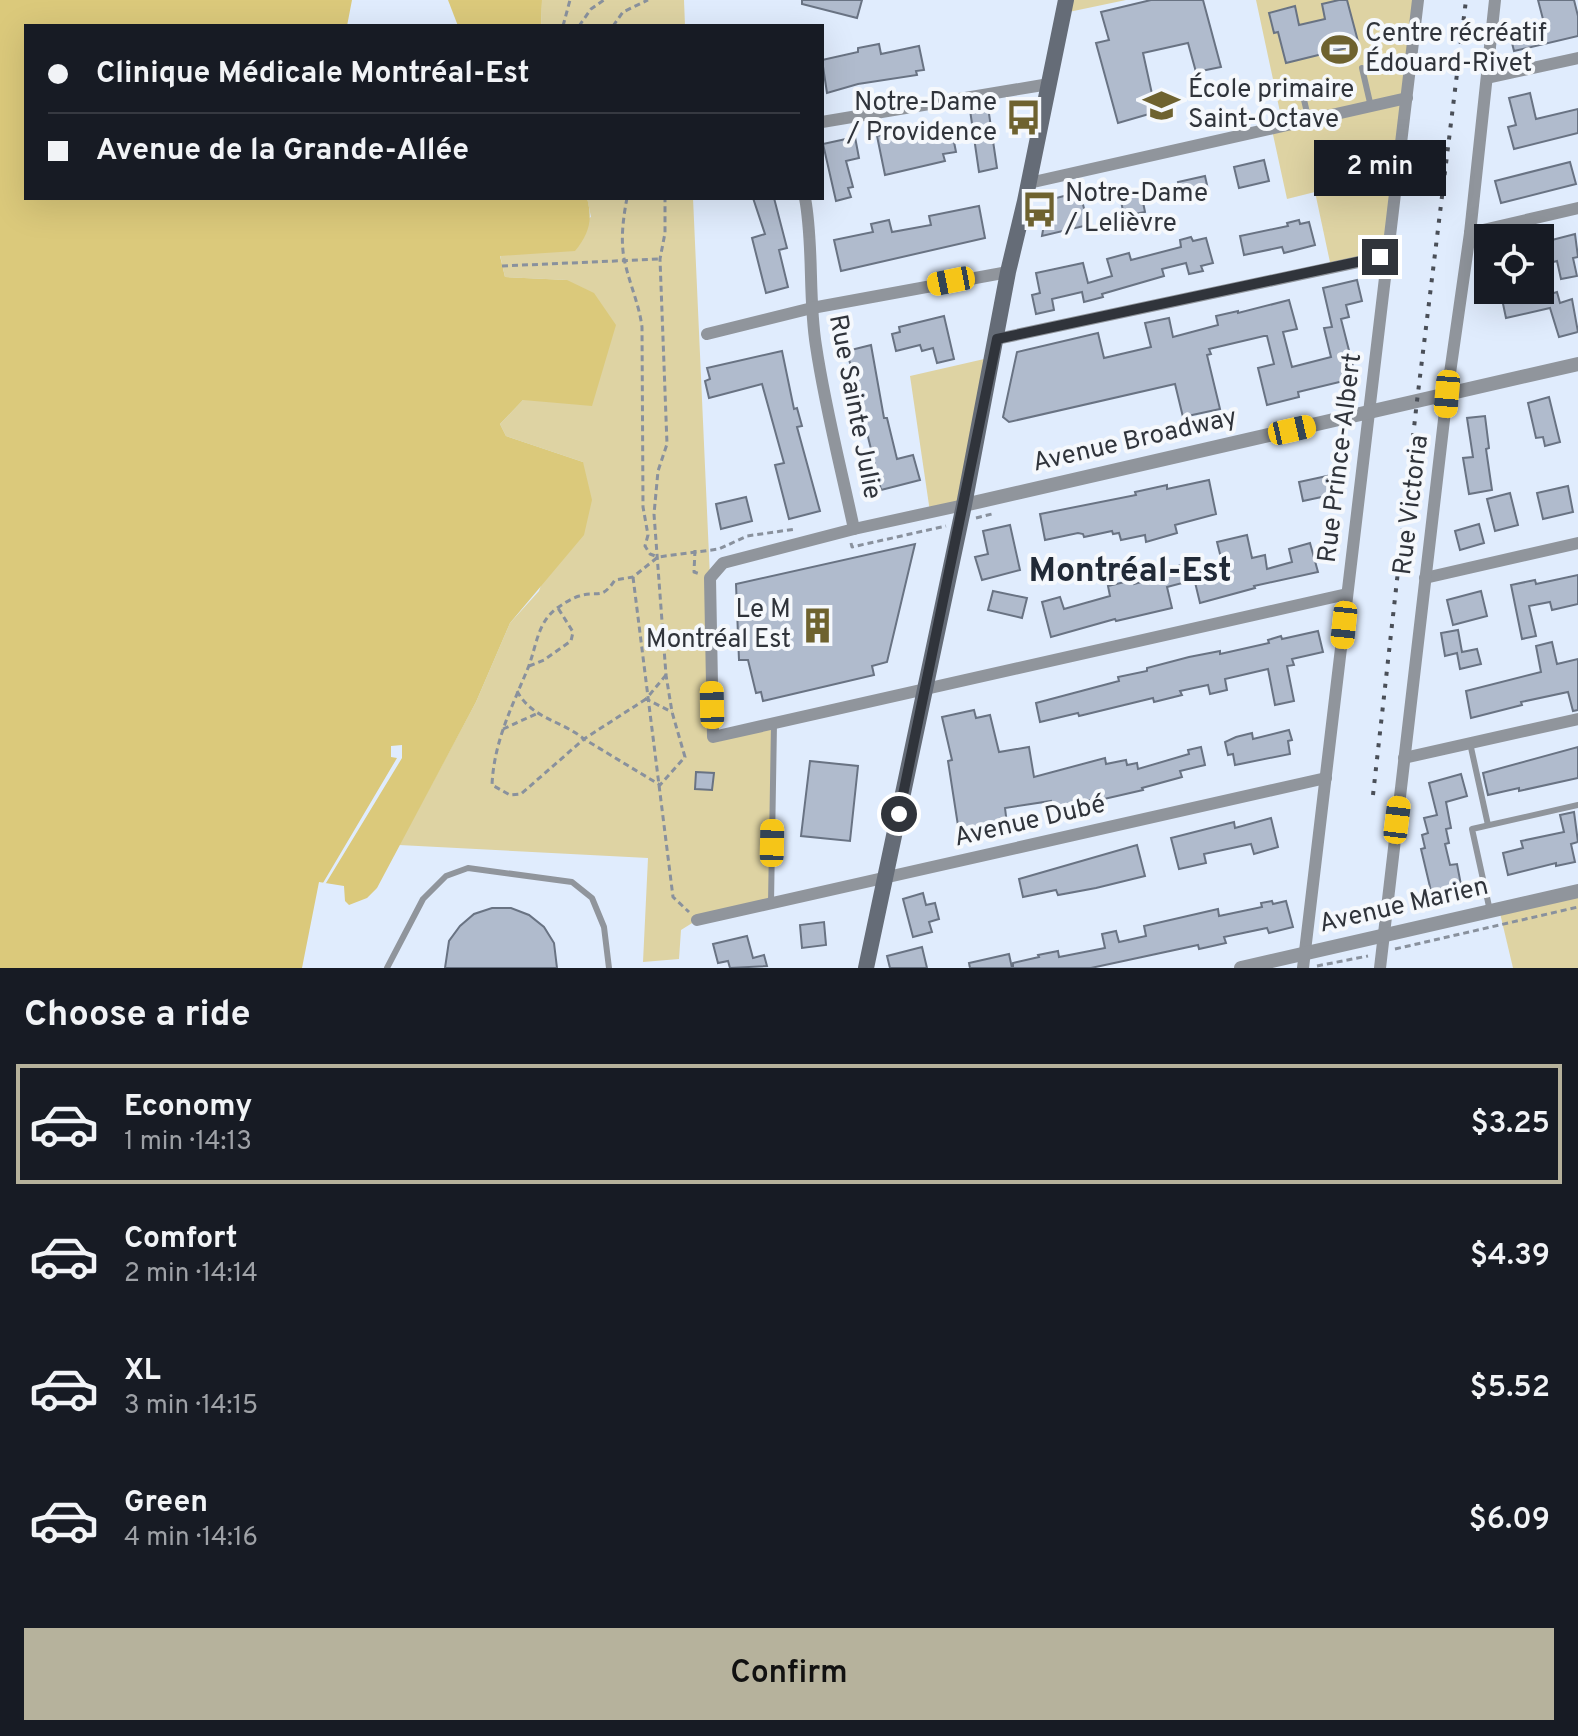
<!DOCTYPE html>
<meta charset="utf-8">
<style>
:root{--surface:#171b24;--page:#242831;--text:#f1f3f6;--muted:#9ea1a6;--line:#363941;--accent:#b6b29c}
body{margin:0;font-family:Overpass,sans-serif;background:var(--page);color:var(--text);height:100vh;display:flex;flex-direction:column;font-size:30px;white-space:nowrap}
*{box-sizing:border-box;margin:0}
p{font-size:26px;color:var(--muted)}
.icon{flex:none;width:44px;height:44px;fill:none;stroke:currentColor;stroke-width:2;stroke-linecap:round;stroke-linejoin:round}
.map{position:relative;height:968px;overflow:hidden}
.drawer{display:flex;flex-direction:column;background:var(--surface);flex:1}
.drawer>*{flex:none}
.top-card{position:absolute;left:24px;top:24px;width:800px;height:176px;border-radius:0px;box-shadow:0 8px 32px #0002;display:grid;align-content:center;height:176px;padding:0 24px;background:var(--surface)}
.buttons{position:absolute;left:1474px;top:224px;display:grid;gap:16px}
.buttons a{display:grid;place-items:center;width:80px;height:80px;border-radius:0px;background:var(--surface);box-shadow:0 8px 32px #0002;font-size:40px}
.end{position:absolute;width:36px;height:36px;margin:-18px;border:10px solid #30343b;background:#fff;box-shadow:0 0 0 4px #fff}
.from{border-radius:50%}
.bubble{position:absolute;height:56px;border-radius:0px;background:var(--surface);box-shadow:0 8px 32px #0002;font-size:26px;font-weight:600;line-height:56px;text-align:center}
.car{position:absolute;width:24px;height:48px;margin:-24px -12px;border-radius:10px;box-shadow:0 0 6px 2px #0007;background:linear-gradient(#f5c518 24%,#345 0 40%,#f5c518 0 76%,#345 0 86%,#f5c518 0)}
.top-card b{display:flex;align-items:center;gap:28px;height:76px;font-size:30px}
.top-card b+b{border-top:2px solid var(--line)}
.top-card i{width:20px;height:20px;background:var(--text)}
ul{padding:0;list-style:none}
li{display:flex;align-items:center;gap:24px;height:120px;margin:0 16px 12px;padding:0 8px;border:4px solid transparent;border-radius:0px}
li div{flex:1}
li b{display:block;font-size:30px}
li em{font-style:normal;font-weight:600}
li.selected{border-color:var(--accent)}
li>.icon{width:72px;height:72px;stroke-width:1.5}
h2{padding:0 24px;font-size:36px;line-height:96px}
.action{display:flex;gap:16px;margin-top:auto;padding:16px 24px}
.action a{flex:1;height:92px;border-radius:0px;background:var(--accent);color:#111;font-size:32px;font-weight:600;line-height:92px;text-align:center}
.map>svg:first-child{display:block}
.green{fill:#ded3a3}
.water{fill:#dbc97b}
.pier{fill:#e0ecfd}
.building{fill:#b0bbcd;stroke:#697383;stroke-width:2}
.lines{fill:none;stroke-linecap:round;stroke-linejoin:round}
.path{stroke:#89919d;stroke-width:3;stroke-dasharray:6 4;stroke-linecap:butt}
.service{stroke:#90959c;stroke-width:6}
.minor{stroke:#90959c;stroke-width:12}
.tertiary{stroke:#90959c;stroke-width:14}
.secondary{stroke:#656c77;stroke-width:16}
.rail{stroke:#4a4f58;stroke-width:4;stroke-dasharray:4 8;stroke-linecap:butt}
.route{stroke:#30343b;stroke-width:10}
.labels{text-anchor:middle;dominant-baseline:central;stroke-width:8;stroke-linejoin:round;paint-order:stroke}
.poi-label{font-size:26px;fill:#30343b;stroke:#f5f8fc;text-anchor:start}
.street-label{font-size:26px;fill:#30343b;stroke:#f5f8fc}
.district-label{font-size:34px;font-weight:bold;fill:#212a37;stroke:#f5f8fc}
</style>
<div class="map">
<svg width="1578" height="968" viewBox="0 0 1578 968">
<rect width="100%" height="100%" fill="#e0ecfd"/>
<g class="green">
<polygon points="542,0 684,0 685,26 541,26"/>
<polygon points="1066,0 1126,0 1064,13"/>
<polygon points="1256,0 1418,0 1387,256 1331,267 1315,192 1287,199 1272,130 1283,126"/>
<polygon points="587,198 693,198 710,578 713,736 774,724 771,903 697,920 681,930 679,959 643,962 648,858 399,845 476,702 510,623 539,591 583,462 506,436 500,424 523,400 567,280 505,277 500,255 591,217"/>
<polygon points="993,357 964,505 930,512 910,376"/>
<polygon points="1578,891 1578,968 1513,968 1499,909"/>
</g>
<g class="water">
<path d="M0,0h352l-5,26h-321v172h561c6,22 2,36 -12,53l-75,5 5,21 62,3 27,13 22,32 -24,81 -69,-6 -23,24 6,12 77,26 9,38 -8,35 -74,88 -34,79 -99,186 -10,10 -18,7 -4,-4 -1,-15 -25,-4 -17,86h-302z"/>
<polygon points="448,0 542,0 541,26 458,26"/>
</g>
<polygon class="pier" points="402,745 402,758 326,883 323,883 397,758 391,757 391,746"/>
<g class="building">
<polygon points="802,0 862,0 857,18 802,4"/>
<polygon points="1151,0 1203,0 1221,67 1196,72 1188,43 1143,53 1156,112 1118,123 1096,43 1109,40 1101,12"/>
<polygon points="1339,0 1347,0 1359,45 1286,63 1278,32 1274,33 1269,13 1295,6 1299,25 1325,19 1322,4"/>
<polygon points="1538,0 1574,0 1578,16 1578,36 1514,51 1510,35 1538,28 1537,25 1544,23"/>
<polygon points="879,44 881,54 919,46 924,70 916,71 917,75 858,84 827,93 822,60 858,52 858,48"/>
<polygon points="1530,93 1536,119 1578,109 1578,133 1514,149 1508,127 1516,125 1509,98"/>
<polygon points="988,107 997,168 979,172 970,110"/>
<polygon points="951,127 956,152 943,154 945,161 885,175 877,136 890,133 891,137 898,135 899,138"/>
<polygon points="855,137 859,158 846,161 853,187 848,188 851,197 836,201 823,144"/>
<polygon points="1264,160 1269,181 1239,188 1234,167"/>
<polygon points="1570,162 1576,184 1501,203 1495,181"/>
<polygon points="1205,176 1209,194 1182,201 1178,182"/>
<polygon points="1080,192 1088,225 1042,236 1048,200"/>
<polygon points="1141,192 1145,212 1124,216 1120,196"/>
<polygon points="753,198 774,198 787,248 779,250 788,287 766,293 752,238 765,234"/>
<polygon points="979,206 985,238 841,271 834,240 873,232 871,224 889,220 892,232 931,225 929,216"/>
<polygon points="1299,220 1300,224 1309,222 1315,245 1284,253 1282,247 1244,255 1240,236 1288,226 1287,223"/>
<polygon points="1575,234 1578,257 1573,258 1577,276 1561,279 1557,261 1553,262 1548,241"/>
<polygon points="1191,237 1193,241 1206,238 1213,263 1201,266 1203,271 1189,274 1186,263 1162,269 1164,276 1102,294 1103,297 1084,302 1082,292 1052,299 1054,310 1036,314 1032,295 1040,293 1036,273 1083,263 1088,283 1112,276 1107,259 1129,253 1131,260 1181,247 1180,240"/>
<polygon points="1357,280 1362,301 1346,305 1349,317 1341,319 1356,378 1298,392 1299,397 1267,405 1258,368 1274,364 1267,336 1264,336 1209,349 1211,354 1207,355 1220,409 1183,417 1175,384 1009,422 1003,417 1017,352 1098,333 1104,358 1151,347 1145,323 1169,318 1173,337 1218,325 1216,316 1238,311 1238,313 1289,300 1297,329 1283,332 1292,367 1331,357 1324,328 1332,327 1323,288"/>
<polygon points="1532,292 1534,299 1557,292 1560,303 1572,299 1578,332 1559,337 1550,308 1506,318 1502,299"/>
<polygon points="944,316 954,359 937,363 933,348 922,351 920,345 896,351 892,334 900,332 899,327"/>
<polygon points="871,345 884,418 887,418 897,459 913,455 920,480 881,490 847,351"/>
<polygon points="782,351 794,409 797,408 802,426 797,427 820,511 789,519 775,465 784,463 762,384 709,398 705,381 710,379 707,368"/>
<polygon points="1549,397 1560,442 1545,446 1543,437 1536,438 1528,403"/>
<polygon points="1485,416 1489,448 1486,449 1492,490 1469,494 1463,458 1473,457 1467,418"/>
<polygon points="1327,476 1331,495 1303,501 1299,482"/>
<polygon points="1209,480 1216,514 1175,525 1177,533 1146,542 1145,535 1121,540 1119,533 1113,534 1112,531 1084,537 1083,534 1078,533 1045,540 1040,514 1136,495 1135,492 1167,485 1167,489"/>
<polygon points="1568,486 1573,512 1543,519 1537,493"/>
<polygon points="1510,493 1518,525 1495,531 1487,499"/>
<polygon points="746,497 752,521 721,529 716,504"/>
<polygon points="1479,524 1484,543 1460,550 1455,531"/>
<polygon points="1010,525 1020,570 982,580 975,557 988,554 983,531"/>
<polygon points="1247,535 1252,558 1265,555 1267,569 1292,562 1289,549 1310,543 1318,572 1254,586 1255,588 1200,603 1193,574 1223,566 1217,542"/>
<polygon points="915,544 887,662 872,666 874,675 763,701 761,692 756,693 748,660 739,660 736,584"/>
<polygon points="1186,564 1190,581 1167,587 1172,608 1116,621 1115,619 1051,637 1042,602 1060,597 1064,609 1110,596 1108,586 1133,580 1134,584 1172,574 1170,568"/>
<polygon points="1578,575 1578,604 1552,610 1550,602 1529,606 1536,636 1522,639 1511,585 1535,580 1536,584"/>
<polygon points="993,591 1027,598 1022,618 988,610"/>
<polygon points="1481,591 1487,616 1453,625 1447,600"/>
<polygon points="1458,630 1462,652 1477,649 1481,664 1460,669 1457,653 1445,656 1441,633"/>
<polygon points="1318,631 1323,652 1292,659 1294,665 1287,666 1294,701 1275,705 1268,669 1225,679 1227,690 1210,694 1208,685 1180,691 1182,695 1154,702 1153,698 1079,716 1078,713 1040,722 1036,703 1119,681 1118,677 1147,671 1147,668 1189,657 1220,651 1220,654 1269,643 1268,640 1281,636 1282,639"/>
<polygon points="1552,642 1557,664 1578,659 1578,710 1573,711 1568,692 1521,702 1522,705 1471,718 1466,691 1541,672 1536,646"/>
<polygon points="974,710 976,718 990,715 999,752 1029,747 1034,777 1105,758 1106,764 1126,760 1127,765 1137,763 1138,769 1189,754 1188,750 1201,747 1205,765 1180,771 1182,777 1142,788 1143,790 1091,802 1091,800 1053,809 1051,801 1005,808 1007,824 959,832 948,761 952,760 942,717"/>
<polygon points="1289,730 1292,740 1288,741 1290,754 1235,765 1233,754 1228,755 1225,742 1236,737 1252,733 1253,739"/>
<polygon points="1578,747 1578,778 1519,791 1519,788 1488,795 1483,773"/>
<polygon points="810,761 858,766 850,841 801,836"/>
<polygon points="696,772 714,773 712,790 695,789"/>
<polygon points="1461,774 1467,796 1446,802 1451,828 1446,829 1449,843 1445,844 1450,865 1457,864 1461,885 1431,891 1421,849 1425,848 1422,835 1428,833 1424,818 1437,815 1429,783"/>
<polygon points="1574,812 1578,842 1571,844 1575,862 1556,866 1556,863 1508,875 1503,853 1523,848 1521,841 1564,832 1560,815"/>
<polygon points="1271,818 1278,847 1254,854 1251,844 1204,854 1206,863 1179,869 1171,838 1234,822 1235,828"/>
<polygon points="1137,845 1145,876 1096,888 1058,895 1056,890 1023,897 1019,879"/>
<polygon points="923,893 926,905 935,903 939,919 929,922 932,932 913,937 903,899"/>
<polygon points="1272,901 1273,904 1286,901 1293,927 1269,933 1267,928 1224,937 1226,943 1199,949 1198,945 1091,968 1013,968 1013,963 1039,957 1038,955 1058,951 1059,957 1105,948 1102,934 1116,931 1119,942 1146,936 1144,926 1218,909 1219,916 1262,907 1261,903"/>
<polygon points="492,908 511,908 529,915 544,927 554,943 557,968 445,968 449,941 460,926 474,914"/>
<polygon points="824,922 826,945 802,948 800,925"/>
<polygon points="747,936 753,958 764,955 767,966 730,968 728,961 718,963 713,944"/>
<polygon points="922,947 927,968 890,968 887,956"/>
<polygon points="1009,954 1012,968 970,968 969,963"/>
</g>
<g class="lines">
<g class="path">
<polyline points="563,26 570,0"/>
<polyline points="579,26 591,9 604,0"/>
<polyline points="613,26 623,12 648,0"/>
<path d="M627,198c-4,21 -7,44 -2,65 5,22 14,41 17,64l1,180 5,28 -3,11 5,8 8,3"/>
<polyline points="502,266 660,259"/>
<polyline points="976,518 992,514"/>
<polyline points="851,543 852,547 946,526"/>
<polyline points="695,550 694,572 700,574"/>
<polyline points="633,577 673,897 689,912"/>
<polyline points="529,666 544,660 571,641 573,632 558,608"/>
<polyline points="666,675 646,699 672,712"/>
<path d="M517,691c15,28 44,29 67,48l-63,55 -11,1 -18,-10c2,-44 20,-78 36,-117 9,-23 9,-45 29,-60 6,-4 15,-10 22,-12 19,-6 22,5 36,-16l18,-3 25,-20 61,-8 28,-13 49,-7"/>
<polyline points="646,699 584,739 660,785 685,757 672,712 666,675 654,514 658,471 667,444 660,259 665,233 665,198"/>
<polyline points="503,729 536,714"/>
<polyline points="1395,949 1578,907"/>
<polyline points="1317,966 1368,956"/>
</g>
<g class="service">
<polyline points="1362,68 1371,107"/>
<polyline points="1300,83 1309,121"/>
<polyline points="1470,743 1488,825"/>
<polyline points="771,903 774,724"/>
<polyline points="1490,911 1472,829 1578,805"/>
<polyline points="387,968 423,899 446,876 468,868 572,882 592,898 604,927 609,968"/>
</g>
<g class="minor">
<polyline points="1487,78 1578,58"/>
<polyline points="822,122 1049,84"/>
<polyline points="1029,183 1407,98"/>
<path d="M805,198c9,49 3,99 11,148 9,61 25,122 38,183"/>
<polyline points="1470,233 1578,208"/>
<polyline points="707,334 812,308 1008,272"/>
<polyline points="997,339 1387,256"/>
<polyline points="964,505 854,529 723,563 710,578 713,737 1347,594"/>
<polyline points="1425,578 1578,543"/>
<polyline points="1404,758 1578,719"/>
<polyline points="697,920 1326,778"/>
<polyline points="1303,968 1418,0"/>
<polyline points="1380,968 1447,394 1470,233 1495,0"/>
</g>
<g class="tertiary">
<polyline points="964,505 1578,364"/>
<polyline points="1241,968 1578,891"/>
</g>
<polyline class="secondary" points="866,968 964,505 1008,272 1025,201 1066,0"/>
<polyline class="rail" points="1373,795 1417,401 1466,0"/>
</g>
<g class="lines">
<polyline class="route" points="899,814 997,339 1380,257"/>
</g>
<defs>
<symbol id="stadium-bare" viewBox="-9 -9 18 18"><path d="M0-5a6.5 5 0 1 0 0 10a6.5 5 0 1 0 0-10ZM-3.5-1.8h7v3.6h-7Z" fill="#6e622f" stroke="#f5f8fc" stroke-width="2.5" paint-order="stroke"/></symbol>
<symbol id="school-bare" viewBox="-9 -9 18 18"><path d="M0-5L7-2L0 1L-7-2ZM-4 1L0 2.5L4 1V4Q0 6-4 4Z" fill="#6e622f" stroke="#f5f8fc" stroke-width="2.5" paint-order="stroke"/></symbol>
<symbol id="bus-bare" viewBox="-9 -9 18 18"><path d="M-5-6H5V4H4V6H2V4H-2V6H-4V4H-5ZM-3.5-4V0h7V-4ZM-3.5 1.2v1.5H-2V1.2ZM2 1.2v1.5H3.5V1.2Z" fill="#6e622f" stroke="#f5f8fc" stroke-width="2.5" paint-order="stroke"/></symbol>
<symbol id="building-bare" viewBox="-9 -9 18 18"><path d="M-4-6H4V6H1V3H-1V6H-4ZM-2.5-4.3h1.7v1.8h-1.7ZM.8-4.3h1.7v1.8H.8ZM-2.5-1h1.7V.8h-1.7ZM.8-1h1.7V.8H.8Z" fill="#6e622f" stroke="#f5f8fc" stroke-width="2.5" paint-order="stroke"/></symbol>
</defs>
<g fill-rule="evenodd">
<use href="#stadium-bare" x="1314" y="24" width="51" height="51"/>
<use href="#school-bare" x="1136" y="80" width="51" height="51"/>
<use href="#bus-bare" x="998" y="92" width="51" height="51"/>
<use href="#bus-bare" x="1014" y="184" width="51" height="51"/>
<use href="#building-bare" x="792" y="600" width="51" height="51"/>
</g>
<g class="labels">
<g class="poi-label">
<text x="1365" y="34">Centre récréatif<tspan x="1365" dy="30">Édouard-Rivet</tspan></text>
<text x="1188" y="90">École primaire<tspan x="1188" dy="30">Saint-Octave</tspan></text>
<text x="997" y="103" text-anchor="end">Notre-Dame<tspan x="997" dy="30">/ Providence</tspan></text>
<text x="1065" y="194">Notre-Dame<tspan x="1065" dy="30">/ Lelièvre</tspan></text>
<text x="791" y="610" text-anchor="end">Le M<tspan x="791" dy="30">Montréal Est</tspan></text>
</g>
<g class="street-label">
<text transform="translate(854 407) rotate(79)">Rue Sainte Julie</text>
<text transform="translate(1135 441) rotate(-13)">Avenue Broadway</text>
<text transform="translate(1341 458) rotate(-83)">Rue Prince-Albert</text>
<text transform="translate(1412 505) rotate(-83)">Rue Victoria</text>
<text transform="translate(1030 822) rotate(-13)">Avenue Dubé</text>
<text transform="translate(1404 906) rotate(-13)">Avenue Marien</text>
</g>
<g class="district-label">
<text x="1130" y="572">Montréal-Est</text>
</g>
</g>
</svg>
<div class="buttons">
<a><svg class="icon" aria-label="locate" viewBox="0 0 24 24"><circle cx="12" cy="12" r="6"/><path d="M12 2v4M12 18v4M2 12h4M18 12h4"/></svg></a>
</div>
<i class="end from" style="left:899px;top:814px"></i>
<i class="end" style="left:1380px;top:257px"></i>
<div class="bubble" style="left:1314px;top:140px;width:132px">2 min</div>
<i class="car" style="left:951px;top:281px;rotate:259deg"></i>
<i class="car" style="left:1447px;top:394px;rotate:185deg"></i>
<i class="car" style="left:1292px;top:430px;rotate:77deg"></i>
<i class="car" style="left:1344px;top:625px;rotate:186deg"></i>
<i class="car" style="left:712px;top:705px;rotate:359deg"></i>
<i class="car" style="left:1397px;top:820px;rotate:7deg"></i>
<i class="car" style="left:772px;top:843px;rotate:1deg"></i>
<div class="top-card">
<b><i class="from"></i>Clinique Médicale Montréal-Est</b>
<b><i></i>Avenue de la Grande-Allée</b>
</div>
</div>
<section class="drawer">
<h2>Choose a ride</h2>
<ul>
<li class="selected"><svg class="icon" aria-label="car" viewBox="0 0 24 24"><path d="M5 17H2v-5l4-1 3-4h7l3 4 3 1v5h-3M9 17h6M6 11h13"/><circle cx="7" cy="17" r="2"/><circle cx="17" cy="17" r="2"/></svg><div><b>Economy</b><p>1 min · 14:13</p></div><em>$3.25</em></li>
<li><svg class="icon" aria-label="car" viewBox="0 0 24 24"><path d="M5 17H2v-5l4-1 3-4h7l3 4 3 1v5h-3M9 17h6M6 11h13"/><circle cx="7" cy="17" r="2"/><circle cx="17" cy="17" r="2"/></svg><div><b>Comfort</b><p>2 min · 14:14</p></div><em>$4.39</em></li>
<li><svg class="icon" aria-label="car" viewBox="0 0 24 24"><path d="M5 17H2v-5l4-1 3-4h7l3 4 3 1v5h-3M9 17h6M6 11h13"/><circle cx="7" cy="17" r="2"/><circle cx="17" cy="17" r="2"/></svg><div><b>XL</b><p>3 min · 14:15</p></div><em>$5.52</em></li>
<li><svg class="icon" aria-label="car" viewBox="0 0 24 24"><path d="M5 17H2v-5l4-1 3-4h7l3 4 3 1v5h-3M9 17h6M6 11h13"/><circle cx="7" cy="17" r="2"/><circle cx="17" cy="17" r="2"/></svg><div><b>Green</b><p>4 min · 14:16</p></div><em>$6.09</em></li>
</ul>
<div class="action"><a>Confirm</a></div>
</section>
